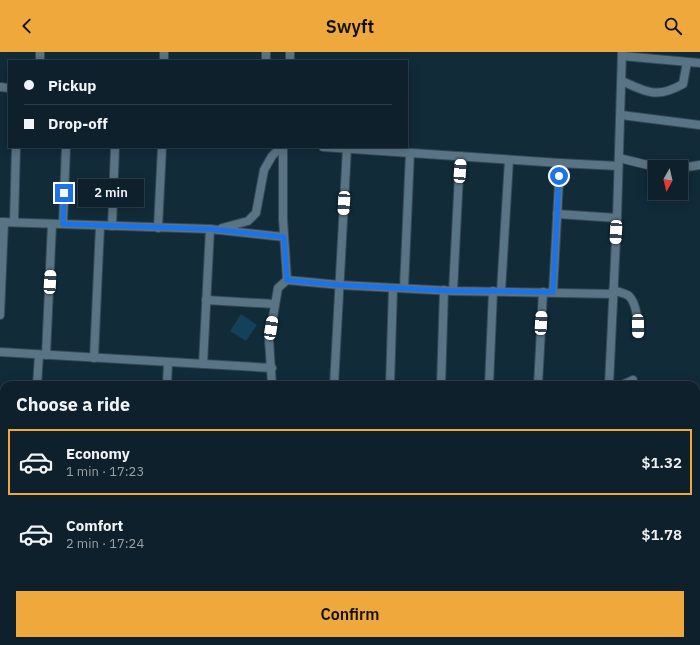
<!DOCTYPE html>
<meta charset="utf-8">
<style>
:root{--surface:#0d202b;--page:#162833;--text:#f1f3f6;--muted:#9aa3a9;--line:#2d3e47;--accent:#eea83c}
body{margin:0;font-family:"IBM Plex Sans",sans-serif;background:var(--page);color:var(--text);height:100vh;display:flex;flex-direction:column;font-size:15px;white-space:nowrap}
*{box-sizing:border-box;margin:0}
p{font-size:13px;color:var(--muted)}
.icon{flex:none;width:22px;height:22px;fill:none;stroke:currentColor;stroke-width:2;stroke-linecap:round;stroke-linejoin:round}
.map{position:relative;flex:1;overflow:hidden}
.side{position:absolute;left:0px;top:329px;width:700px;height:264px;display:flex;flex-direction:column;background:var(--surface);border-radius:12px 12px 0 0;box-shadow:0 2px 10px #0003,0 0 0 1px var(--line)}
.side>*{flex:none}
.top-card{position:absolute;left:8px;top:8px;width:400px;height:88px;border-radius:0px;box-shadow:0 2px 10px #0003,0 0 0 1px var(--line);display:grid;align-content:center;height:88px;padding:0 16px;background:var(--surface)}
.needle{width:26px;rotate:188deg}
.fabs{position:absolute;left:648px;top:108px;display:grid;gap:8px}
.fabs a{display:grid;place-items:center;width:40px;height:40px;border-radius:0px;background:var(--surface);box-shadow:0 2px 10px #0003,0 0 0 1px var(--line);font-size:20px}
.end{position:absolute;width:18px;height:18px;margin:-9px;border:5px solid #1a73e8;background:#fff;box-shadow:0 0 0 2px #fff}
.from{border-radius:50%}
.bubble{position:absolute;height:28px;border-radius:0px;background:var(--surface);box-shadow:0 2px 10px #0003,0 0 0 1px var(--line);font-size:13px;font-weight:600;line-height:28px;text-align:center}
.car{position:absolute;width:12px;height:24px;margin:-12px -6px;border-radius:5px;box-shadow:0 0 3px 1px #0007;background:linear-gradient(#fff 24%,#345 0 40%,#fff 0 76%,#345 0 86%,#fff 0)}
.top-card b{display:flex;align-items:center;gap:14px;height:38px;font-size:15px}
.top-card b+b{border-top:1px solid var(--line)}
.top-card i{width:10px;height:10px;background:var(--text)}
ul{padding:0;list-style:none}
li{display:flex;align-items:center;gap:12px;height:66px;margin:0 8px 6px;padding:0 8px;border:2px solid transparent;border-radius:0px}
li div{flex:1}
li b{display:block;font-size:15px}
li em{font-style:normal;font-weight:600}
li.on{border-color:var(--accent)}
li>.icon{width:36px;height:36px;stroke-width:1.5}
h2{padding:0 16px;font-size:18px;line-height:48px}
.cta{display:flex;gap:8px;margin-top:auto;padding:8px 16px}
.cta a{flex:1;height:46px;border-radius:0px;background:var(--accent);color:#111;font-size:16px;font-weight:600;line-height:46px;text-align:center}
header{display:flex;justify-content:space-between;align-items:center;height:52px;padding:0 16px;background:var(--accent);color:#111;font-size:18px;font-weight:600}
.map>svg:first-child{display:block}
.building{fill:#14415a}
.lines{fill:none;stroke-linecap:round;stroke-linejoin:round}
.minor-casing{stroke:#364854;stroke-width:10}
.minor{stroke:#597485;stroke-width:8}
.route{stroke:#1a73e8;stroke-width:5}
</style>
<header><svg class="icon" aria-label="back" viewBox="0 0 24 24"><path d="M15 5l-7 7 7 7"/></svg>Swyft<svg class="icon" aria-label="search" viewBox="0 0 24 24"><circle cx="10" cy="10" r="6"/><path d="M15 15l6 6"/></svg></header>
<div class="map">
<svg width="700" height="593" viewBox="0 0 700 593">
<rect width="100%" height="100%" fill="#112b39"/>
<polygon class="building" points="241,262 257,273 246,289 230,279"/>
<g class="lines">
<defs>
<g id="minor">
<polyline points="622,4 700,11"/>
<polyline points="40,9 40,0"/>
<polyline points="164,9 164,0"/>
<polyline points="266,9 266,0"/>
<polyline points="290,9 290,0"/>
<path d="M622,29c24,11 35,18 61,3l4,-22"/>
<polyline points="0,35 9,36"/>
<polyline points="621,63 700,73"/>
<polyline points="283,95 283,167 287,228"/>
<polyline points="323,95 560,111 618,114"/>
<polyline points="619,106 656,115"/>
<polyline points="681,116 700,113"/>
<polyline points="557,162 617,166"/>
<polyline points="0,170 210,177 284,185"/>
<polyline points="14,170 16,95"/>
<polyline points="63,172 66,95"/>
<polyline points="112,174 115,95"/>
<polyline points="158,176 162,95"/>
<polyline points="222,176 248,169 256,161 264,118 272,104 281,95"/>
<polyline points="404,236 410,101"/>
<path d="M613,238c5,2 12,3 16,6 8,8 9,27 9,38"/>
<polyline points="453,239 460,104"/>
<polyline points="501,239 509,108"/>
<polyline points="553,240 560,111"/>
<polyline points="206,248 275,252"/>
<polyline points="0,263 4,170"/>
<polyline points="0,300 272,316"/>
<polyline points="46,303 52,172"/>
<polyline points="94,306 100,174"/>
<polyline points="203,312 210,177"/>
<polyline points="37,333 39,303"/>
<polyline points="167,333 168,311"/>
<polyline points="272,333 269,288 278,236 287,228 340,233 453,239 613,242"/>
<polyline points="334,333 347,96"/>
<polyline points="390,333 393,236"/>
<polyline points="441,333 444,238"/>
<polyline points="489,333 493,239"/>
<polyline points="538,333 543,240"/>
<polyline points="609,333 617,166 622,0"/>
<polyline points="622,333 633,328"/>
<polyline points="0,356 4,356"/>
<polyline points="0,409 4,409"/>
<polyline points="696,418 700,418"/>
<polyline points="696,453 700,452"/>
<polyline points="0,456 4,457"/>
<polyline points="0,505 4,505"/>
<polyline points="696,509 700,510"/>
<polyline points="696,531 700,532"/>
<polyline points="0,555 4,555"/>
<polyline points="575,592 593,593"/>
<polyline points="25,593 25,589"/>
<polyline points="156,593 156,589"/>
<polyline points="267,593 269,589"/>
<polyline points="329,593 329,589"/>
<polyline points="379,593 379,589"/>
<polyline points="429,593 429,589"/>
<polyline points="480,593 480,589"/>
<polyline points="530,593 530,589"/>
</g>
</defs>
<use href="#minor" class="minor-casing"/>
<use href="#minor" class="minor"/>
</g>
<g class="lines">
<polyline class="route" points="64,141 63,172 210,177 284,185 287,228 340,233 453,239 501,239 531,240 553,240 559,124"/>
</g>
</svg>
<div class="fabs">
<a><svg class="needle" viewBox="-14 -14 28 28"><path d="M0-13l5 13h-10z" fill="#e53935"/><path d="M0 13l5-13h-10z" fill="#9aa3a9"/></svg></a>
</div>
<i class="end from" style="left:559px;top:124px"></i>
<i class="end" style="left:64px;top:141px"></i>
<div class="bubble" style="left:78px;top:127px;width:66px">2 min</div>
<i class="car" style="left:460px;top:119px;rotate:4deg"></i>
<i class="car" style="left:344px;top:151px;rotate:183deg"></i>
<i class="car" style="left:616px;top:180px;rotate:183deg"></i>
<i class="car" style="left:50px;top:230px;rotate:3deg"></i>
<i class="car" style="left:541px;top:271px;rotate:3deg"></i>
<i class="car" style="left:638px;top:274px;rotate:179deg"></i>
<i class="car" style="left:271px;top:276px;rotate:9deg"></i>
<div class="top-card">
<b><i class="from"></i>Pickup</b>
<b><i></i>Drop-off</b>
</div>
<section class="side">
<h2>Choose a ride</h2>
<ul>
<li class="on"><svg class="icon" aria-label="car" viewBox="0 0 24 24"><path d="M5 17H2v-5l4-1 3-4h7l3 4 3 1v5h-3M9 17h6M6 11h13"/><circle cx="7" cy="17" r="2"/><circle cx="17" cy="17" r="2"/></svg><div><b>Economy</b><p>1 min · 17:23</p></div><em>$1.32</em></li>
<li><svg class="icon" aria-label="car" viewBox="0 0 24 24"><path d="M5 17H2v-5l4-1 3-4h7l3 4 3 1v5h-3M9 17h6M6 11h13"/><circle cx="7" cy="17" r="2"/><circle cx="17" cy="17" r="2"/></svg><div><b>Comfort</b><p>2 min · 17:24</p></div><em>$1.78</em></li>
</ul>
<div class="cta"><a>Confirm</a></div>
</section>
</div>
